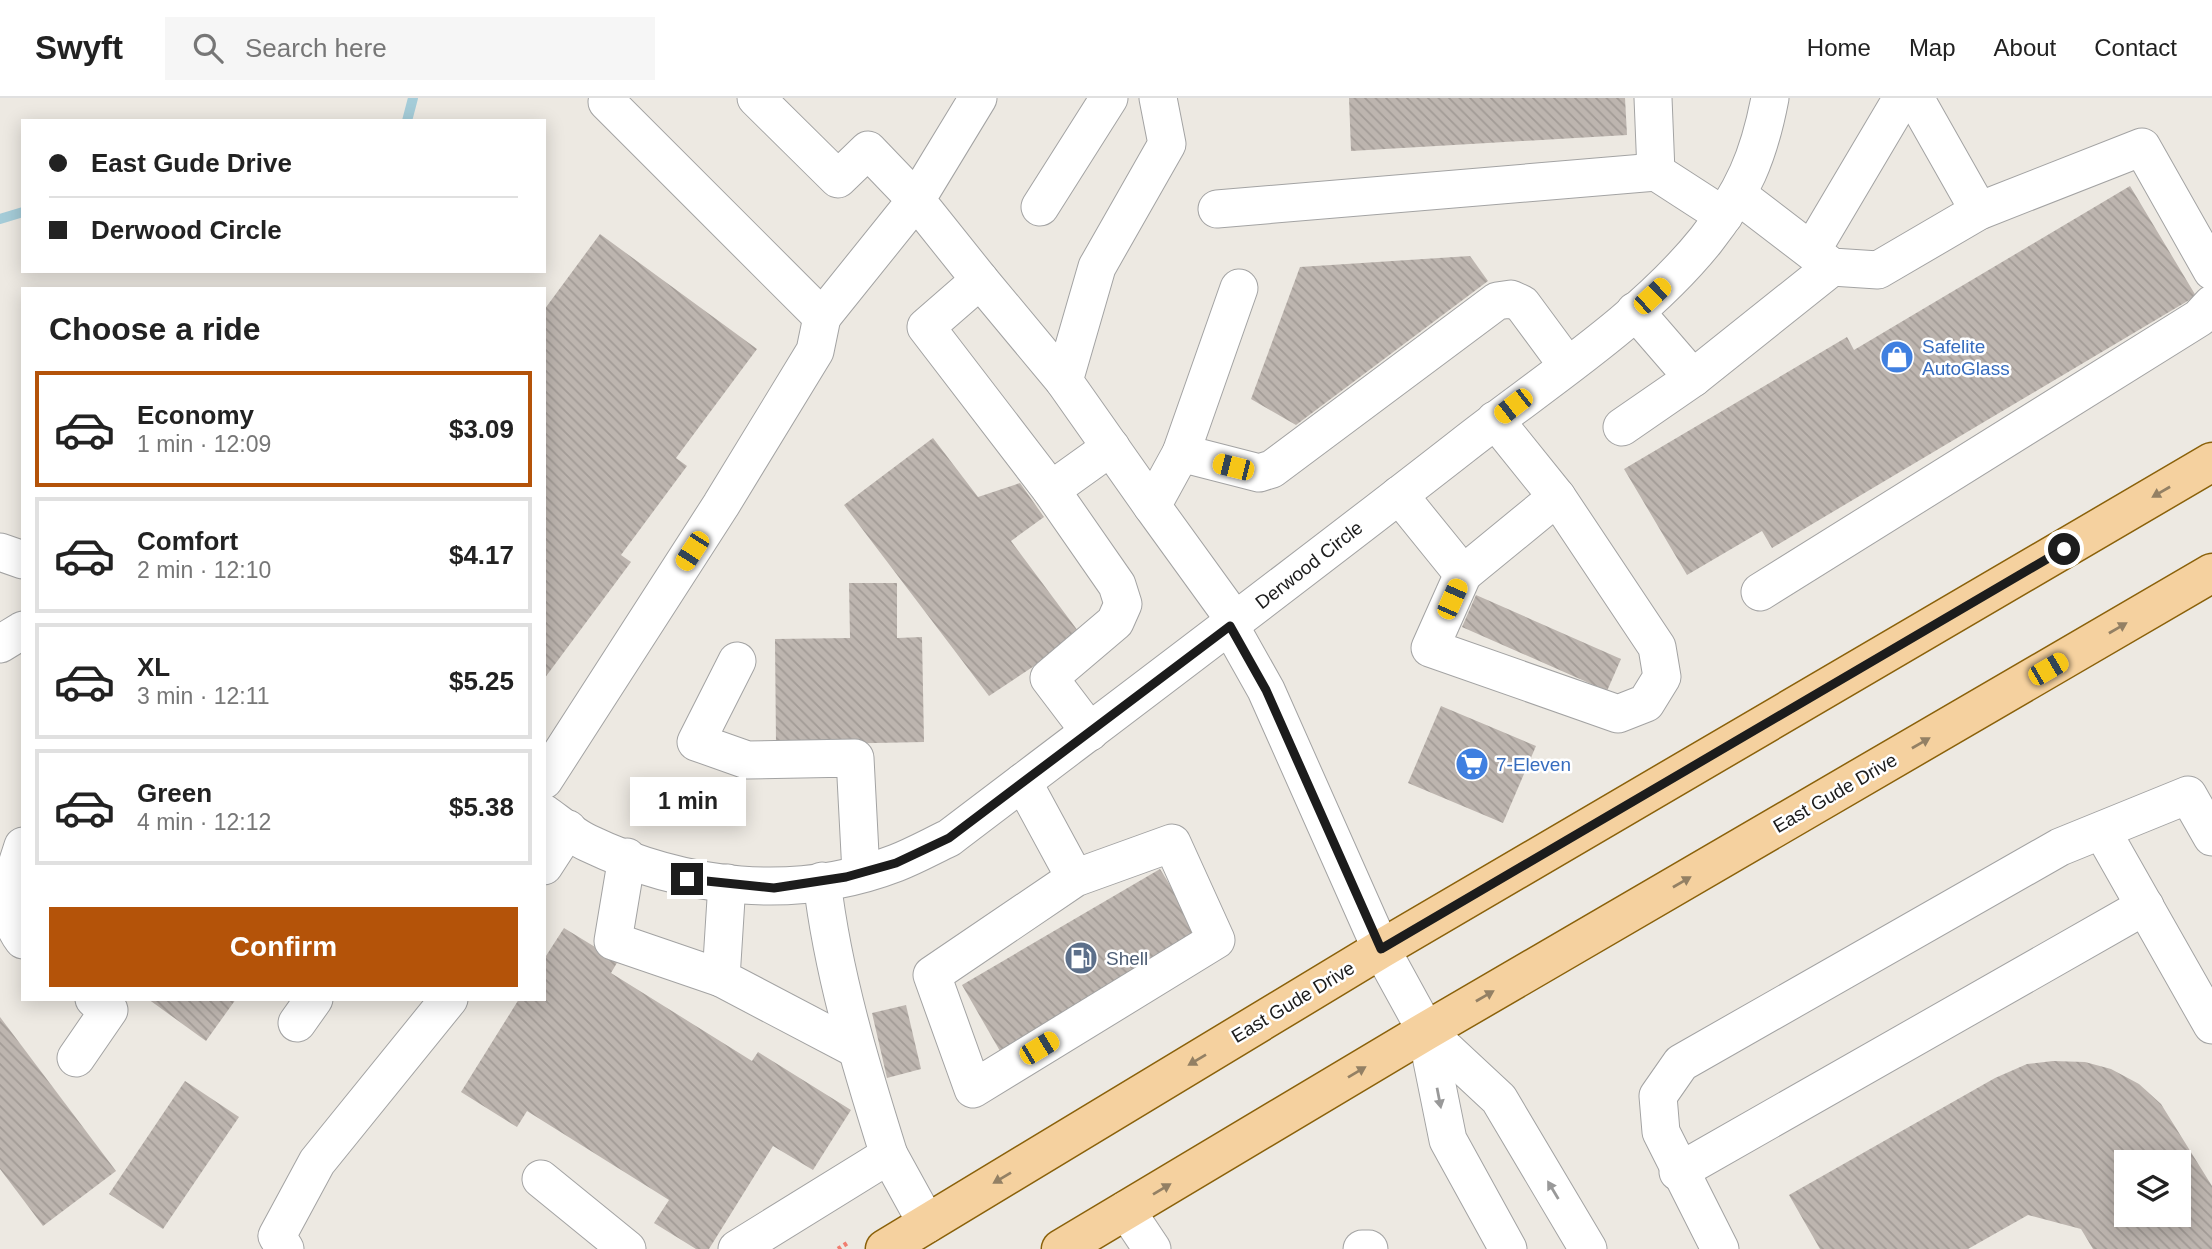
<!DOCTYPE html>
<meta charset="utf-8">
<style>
:root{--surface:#fff;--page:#f6f6f6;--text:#222;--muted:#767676;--line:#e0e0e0;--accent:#b45309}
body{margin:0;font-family:Arial,sans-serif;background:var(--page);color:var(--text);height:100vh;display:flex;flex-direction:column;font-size:26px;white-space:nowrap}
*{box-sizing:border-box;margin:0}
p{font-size:23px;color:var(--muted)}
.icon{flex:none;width:38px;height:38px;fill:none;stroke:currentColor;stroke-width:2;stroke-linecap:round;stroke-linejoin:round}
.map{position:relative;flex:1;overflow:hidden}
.sheet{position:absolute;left:21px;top:189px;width:525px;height:714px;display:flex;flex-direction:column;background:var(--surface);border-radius:0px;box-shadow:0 4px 18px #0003}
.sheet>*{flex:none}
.guide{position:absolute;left:21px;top:21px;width:525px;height:154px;border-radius:0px;box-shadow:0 4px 18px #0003;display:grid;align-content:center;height:154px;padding:0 28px;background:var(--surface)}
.controls{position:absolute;left:2114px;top:1052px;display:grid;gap:14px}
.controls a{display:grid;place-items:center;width:77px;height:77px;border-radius:0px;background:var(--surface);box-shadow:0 4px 18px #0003;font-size:35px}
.end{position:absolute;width:32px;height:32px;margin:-16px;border:9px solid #1c1c1c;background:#fff;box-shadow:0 0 0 4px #fff}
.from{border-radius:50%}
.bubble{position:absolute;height:49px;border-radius:0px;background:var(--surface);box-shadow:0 4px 18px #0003;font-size:23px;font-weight:800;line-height:49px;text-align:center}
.car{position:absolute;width:21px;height:42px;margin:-21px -10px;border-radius:9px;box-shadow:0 0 5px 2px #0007;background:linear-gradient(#f5c518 24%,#345 0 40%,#f5c518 0 76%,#345 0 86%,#f5c518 0)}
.guide b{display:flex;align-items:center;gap:24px;height:66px;font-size:26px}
.guide b+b{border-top:2px solid var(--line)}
.guide i{width:18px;height:18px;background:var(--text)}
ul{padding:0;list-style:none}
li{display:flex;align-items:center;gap:21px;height:116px;margin:0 14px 10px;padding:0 14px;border:4px solid var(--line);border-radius:0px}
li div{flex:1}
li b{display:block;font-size:26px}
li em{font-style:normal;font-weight:800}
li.current{border-color:var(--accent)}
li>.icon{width:63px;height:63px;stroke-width:1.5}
h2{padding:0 28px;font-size:32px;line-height:84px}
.action{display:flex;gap:14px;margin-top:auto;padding:14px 28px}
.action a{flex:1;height:80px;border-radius:0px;background:var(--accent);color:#fff;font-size:28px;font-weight:800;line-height:80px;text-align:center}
header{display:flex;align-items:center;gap:42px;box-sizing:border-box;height:98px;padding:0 35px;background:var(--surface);border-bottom:2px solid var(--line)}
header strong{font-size:33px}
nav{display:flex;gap:38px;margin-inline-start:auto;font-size:24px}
.search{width:490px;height:63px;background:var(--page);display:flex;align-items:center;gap:18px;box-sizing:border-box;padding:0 24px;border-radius:0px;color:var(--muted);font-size:26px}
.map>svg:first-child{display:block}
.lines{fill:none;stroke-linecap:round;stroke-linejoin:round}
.stream{stroke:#a5ccd8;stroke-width:10}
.building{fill:url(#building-back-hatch);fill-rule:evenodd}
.minor-casing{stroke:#a3a3a3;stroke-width:39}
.major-casing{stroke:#8a610a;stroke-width:41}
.path{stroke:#f07e70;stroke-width:4.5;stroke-dasharray:3.5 3.5;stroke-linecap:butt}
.minor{stroke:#fff;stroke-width:37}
.major{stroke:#f5d19f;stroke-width:38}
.oneway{fill:#938064}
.oneway2{fill:#999}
.route{stroke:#1c1c1c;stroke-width:9}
.labels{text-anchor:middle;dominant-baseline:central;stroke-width:5;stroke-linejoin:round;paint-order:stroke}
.shop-label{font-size:19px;fill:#366cbe;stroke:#fff;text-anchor:start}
.street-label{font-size:19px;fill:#1c1c1c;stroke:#fff}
.service-label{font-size:19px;fill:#4e5e75;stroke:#fff;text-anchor:start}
</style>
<header>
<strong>Swyft</strong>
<div class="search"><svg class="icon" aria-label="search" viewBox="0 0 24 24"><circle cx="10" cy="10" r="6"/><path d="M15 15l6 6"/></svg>Search here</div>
<nav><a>Home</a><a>Map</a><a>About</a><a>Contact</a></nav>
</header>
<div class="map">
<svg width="2212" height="1151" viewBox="0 0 2212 1151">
<defs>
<pattern id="building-back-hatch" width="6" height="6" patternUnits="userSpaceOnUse" patternTransform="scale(1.75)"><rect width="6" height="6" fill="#bdb5af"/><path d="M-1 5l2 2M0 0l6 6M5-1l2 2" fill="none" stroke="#a29b96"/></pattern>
</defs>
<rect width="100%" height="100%" fill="#ede9e2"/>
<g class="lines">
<g class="stream">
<polyline points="407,23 413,0"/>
<polyline points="0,121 23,114"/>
</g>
</g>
<g class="building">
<polygon points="1349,0 1625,0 1627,37 1351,53"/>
<polygon points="2130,88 2196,198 1772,450 1762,433 1687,477 1624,371 1847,239 1854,252"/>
<polygon points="600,136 757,251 676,360 687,368 621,457 631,464 544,581 544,212"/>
<polygon points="1470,158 1488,183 1296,327 1251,301 1300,169"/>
<polygon points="933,340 978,399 1020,385 1044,419 1011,443 1081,537 989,598 844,407"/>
<polygon points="849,485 897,485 897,540 922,539 924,644 776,647 775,541 850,540"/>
<polygon points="1476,497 1621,561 1607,593 1462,529"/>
<polygon points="1441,608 1536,648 1503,725 1408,685"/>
<polygon points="1160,771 1199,834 1000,953 962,887"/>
<polygon points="564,830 618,863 611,875 752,963 758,954 851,1012 813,1072 773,1048 709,1151 696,1151 654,1125 669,1102 527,1013 517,1029 461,994 519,901 544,901 544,861"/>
<polygon points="148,901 236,901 206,943"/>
<polygon points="906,907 921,971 887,980 872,915"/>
<polygon points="0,919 116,1073 43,1128 0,1071"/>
<path d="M2053,963l32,1 26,7 28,15 22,20 51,82v63h-119l-12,-20 -53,-14 -60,34h-148l-31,-54 206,-117 32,-14zM2126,1064h53v52h-53z"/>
<polygon points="185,983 239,1019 163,1131 109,1096"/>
</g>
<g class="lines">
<defs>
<g id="minor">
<polyline points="978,0 916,102 980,182"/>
<polyline points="1653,0 1656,74 1724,118"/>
<polyline points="1915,0 1979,113"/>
<polyline points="607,4 822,219 916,102 868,52 838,81 756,0"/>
<polyline points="1738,97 1832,169 1878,172 1979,113 2142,49 2212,173"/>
<polyline points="1040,109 1109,0"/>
<polyline points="1217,111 1656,74"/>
<polyline points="1812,152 1902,0"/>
<polyline points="1635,213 1693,280"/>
<polyline points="1622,329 1693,280 1832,169"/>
<polyline points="1181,355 1239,190"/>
<polyline points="1051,392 926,229 980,182 1064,283"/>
<polyline points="1399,397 1463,476 1430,550 1618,616 1646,605 1662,579 1657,549 1557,399 1495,322"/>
<polyline points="1152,408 1064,283 1097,169 1167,46 1158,0"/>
<polyline points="0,454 23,462"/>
<polyline points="1463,476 1557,399"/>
<polyline points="1760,494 2199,220 2212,206"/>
<polyline points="1236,524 1152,408 1181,355 1259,375 1272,371 1497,203 1511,201 1522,206 1567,267"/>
<polyline points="1230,528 1266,592 1381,851 1426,933 1499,1001 1588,1151"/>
<polyline points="0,546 23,532"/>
<polyline points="737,563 696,644 747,662 855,660 861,775"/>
<polyline points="1090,634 1049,580 1115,524 1123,506 1117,487 1051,392 1111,349"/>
<polyline points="544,682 721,407 815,253 822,219"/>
<polyline points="1023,684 1075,780 1172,745 1216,842 973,991 932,877 1075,780"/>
<path d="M544,715c14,10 29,23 44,30 96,46 207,59 308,20 18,-7 36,-17 53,-25 171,-130 343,-259 512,-391 81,-64 180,-126 245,-207 37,-47 53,-84 64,-142"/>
<polyline points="2102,733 2212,927"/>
<path d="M23,748c-11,34 -23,63 0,94"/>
<polyline points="627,759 613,843 721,880"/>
<polyline points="544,768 568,731"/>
<path d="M822,783c11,94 39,185 67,274"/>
<polyline points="727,785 721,880 856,951"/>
<polyline points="297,925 314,901"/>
<polyline points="1426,933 1448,1042 1508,1151"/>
<polyline points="76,960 109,912 94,901"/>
<polyline points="1678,1074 2145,808"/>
<polyline points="541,1081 627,1151"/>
<polyline points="1126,1112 1152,1151"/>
<polyline points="285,1151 277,1138 317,1064 449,901"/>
<polyline points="737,1151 889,1057 927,1126"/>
<polyline points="1362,1151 1369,1151"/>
<polyline points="1720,1151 1661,1034 1658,998 1681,965 2060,749 2188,697 2212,739"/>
</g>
<g id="major">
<polyline points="885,1151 1381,851 2212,364"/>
<polyline points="1061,1151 1426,933 2212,475"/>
</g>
</defs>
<use href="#minor" class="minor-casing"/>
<use href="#major" class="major-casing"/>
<polyline class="path" points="838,1151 849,1144"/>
<use href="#minor" class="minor"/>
<use href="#major" class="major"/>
</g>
<defs><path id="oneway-solid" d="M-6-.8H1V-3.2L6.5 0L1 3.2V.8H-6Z" transform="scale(1.75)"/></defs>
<g class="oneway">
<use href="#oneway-solid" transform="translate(2161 394) rotate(150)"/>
<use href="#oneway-solid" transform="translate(2118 530) rotate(-30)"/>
<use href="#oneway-solid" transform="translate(1921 645) rotate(-30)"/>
<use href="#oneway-solid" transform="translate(1682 784) rotate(-30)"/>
<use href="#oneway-solid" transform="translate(1485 898) rotate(-30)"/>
<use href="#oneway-solid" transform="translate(1197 962) rotate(149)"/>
<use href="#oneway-solid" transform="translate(1357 974) rotate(-31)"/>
<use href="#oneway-solid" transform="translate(1002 1080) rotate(149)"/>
<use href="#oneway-solid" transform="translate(1162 1091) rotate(-31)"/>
</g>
<g class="oneway2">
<use href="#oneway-solid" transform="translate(1439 1000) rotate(79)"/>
<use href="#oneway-solid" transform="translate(1553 1092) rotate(-121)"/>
</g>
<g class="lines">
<polyline class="route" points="687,781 774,790 846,779 896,765 949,740 1230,528 1266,592 1381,851 2064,451"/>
</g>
<defs>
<symbol id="shop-disc" viewBox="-11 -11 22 22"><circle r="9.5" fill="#3f7fe0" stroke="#fff"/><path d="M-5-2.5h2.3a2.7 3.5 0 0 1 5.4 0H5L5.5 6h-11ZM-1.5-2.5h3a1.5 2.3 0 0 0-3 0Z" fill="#fff"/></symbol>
<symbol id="supermarket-disc" viewBox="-11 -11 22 22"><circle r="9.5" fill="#3f7fe0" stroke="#fff"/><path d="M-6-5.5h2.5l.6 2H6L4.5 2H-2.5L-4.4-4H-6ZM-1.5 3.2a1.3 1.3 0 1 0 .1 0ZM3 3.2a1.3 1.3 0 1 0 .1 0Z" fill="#fff"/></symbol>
<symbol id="fuel-disc" viewBox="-11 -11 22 22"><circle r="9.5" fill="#5c6f8a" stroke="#fff"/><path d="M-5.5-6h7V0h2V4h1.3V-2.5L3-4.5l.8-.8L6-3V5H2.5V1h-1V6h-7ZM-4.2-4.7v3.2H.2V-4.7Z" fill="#fff"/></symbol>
</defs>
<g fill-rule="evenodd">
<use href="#shop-disc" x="1878" y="240" width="38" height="38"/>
<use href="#supermarket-disc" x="1453" y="647" width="38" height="38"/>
<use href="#fuel-disc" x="1062" y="841" width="38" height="38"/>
</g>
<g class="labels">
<g class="shop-label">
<text x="1922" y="248">Safelite<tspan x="1922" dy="22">AutoGlass</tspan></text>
<text x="1496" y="666">7-Eleven</text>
</g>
<g class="street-label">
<text transform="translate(1309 467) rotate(-38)">Derwood Circle</text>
<text transform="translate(1835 695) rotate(-30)">East Gude Drive</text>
<text transform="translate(1293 904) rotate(-31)">East Gude Drive</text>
</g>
<g class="service-label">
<text x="1106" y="860">Shell</text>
</g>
</g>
</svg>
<div class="controls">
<a><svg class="icon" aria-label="layers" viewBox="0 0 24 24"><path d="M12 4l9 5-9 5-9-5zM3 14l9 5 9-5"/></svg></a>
</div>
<i class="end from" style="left:2064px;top:451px"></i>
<i class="end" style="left:687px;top:781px"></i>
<div class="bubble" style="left:630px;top:679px;width:116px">1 min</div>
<i class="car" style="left:1652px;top:198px;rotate:47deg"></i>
<i class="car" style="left:1513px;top:308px;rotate:232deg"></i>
<i class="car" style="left:1233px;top:369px;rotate:284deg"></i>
<i class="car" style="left:692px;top:453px;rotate:213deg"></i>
<i class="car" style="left:1452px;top:501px;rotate:24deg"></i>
<i class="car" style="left:2048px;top:571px;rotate:60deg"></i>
<i class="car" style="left:1039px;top:950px;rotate:59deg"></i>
<div class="guide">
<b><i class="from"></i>East Gude Drive</b>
<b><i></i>Derwood Circle</b>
</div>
<section class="sheet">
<h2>Choose a ride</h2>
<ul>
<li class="current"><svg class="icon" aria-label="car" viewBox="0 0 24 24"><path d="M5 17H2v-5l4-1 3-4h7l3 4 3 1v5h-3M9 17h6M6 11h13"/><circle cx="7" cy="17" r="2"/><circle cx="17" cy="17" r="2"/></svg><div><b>Economy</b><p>1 min · 12:09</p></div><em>$3.09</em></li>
<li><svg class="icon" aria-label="car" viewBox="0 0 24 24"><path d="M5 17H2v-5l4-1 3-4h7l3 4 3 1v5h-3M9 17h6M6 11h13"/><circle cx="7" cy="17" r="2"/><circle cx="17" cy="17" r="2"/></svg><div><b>Comfort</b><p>2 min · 12:10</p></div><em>$4.17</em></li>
<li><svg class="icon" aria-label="car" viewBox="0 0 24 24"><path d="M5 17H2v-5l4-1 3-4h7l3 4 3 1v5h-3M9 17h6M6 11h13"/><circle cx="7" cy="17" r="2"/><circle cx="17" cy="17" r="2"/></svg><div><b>XL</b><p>3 min · 12:11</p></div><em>$5.25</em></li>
<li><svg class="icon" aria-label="car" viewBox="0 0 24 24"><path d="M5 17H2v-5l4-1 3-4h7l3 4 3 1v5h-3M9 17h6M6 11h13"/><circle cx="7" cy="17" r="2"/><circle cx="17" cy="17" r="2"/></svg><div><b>Green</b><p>4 min · 12:12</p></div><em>$5.38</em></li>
</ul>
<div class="action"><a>Confirm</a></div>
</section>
</div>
